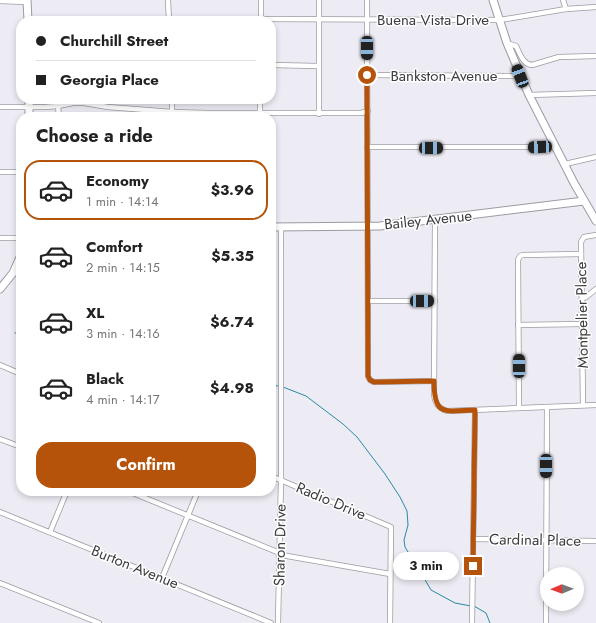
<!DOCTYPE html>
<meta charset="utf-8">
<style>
:root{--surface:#fff;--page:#f2f2f2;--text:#222;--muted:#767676;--line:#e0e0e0;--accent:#b45309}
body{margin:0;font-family:Jost,sans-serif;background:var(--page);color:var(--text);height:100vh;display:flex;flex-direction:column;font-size:15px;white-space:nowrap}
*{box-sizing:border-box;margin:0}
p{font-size:13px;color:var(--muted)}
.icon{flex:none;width:22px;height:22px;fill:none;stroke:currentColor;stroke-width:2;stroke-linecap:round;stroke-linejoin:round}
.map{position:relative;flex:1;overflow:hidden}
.details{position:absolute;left:16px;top:112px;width:260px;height:384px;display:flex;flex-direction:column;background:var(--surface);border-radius:16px;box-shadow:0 2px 6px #0003}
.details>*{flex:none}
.guide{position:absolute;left:16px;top:16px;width:260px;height:88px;border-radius:16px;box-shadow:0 2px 6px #0003;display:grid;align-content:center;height:88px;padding:0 20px;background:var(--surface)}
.needle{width:26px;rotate:269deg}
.tools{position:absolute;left:540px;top:567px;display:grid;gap:8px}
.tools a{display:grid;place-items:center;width:44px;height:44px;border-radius:50%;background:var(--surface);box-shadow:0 2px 6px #0003;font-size:20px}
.end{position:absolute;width:18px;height:18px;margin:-9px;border:5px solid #b45309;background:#fff;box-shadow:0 0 0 2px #fff}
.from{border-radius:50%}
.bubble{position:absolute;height:28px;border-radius:14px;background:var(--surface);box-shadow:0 2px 6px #0003;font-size:13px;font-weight:700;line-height:28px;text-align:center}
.car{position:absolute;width:12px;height:24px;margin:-12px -6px;border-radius:5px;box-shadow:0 0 3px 1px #0007;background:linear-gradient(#222 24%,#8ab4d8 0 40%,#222 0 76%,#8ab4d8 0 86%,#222 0)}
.guide b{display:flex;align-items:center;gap:14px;height:38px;font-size:15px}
.guide b+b{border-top:1px solid var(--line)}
.guide i{width:10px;height:10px;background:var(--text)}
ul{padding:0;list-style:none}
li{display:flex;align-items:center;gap:12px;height:60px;margin:0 8px 6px;padding:0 12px;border:2px solid transparent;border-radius:16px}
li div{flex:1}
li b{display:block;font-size:15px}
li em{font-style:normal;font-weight:700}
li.current{border-color:var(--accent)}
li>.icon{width:36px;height:36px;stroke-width:1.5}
h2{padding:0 20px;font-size:18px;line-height:48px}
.button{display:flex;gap:8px;margin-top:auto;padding:8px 20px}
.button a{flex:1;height:46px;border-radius:16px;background:var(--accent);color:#fff;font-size:16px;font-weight:700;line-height:46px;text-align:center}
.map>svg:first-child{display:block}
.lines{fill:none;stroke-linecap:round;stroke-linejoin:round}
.stream{stroke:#298aa8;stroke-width:1}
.street-casing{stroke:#9d9aa2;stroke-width:6}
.secondary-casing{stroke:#9d9aa2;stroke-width:9}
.street{stroke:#fff;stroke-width:4.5}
.secondary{stroke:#fff;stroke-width:7}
.route{stroke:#b45309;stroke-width:5}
.labels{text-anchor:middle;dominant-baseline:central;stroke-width:3;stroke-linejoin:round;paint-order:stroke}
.street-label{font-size:15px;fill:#3d3c40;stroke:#fff}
</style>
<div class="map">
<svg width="596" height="623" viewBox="0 0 596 623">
<rect width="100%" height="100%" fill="#edebf3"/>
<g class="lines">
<g class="stream">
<polyline points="15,333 21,333"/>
<polyline points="271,385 278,386"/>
<polyline points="283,387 306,396 343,424 357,437 385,474 400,497 407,511 408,525 404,540 405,547 408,552 420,563 424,578 431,590 455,603 471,606"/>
<polyline points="474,606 486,613 490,623"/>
</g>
<defs>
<g id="street">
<polyline points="168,0 169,21"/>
<polyline points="367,0 368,376 370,380 374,382 434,381"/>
<polyline points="563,0 566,9"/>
<polyline points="0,1 27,2"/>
<polyline points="261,19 500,20 566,9 596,7"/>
<polyline points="261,21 261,0"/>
<path d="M507,43l9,3c4,8 7,18 16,19l27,-8 37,-1"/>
<polyline points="271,65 319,66"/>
<polyline points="367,75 520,76"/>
<polyline points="529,95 596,93"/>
<polyline points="172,99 172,112"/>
<polyline points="58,106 59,117"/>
<polyline points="0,107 45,107 58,106 73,103 84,103 108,107 172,112 210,113 361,113 368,111"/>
<polyline points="260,114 260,99"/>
<polyline points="319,114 319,0"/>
<polyline points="367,147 556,147"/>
<polyline points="565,164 596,157"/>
<polyline points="0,172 21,172"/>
<path d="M435,220l-1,174c1,9 4,14 13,17l149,-6"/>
<polyline points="0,238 21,238"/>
<polyline points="582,299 586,297 596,289"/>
<polyline points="368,301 435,301"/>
<polyline points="518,325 582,324"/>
<polyline points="0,365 21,374"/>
<polyline points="583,405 581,242 584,237 596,235"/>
<polyline points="519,408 518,260 520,256 523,255 581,254"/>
<polyline points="0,439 21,447"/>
<polyline points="271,476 391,527 390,623"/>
<polyline points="128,491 287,556 390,574"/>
<polyline points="0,512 271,623"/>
<polyline points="50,532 67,491"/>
<polyline points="473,539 596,541"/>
<polyline points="162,578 198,491"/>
<polyline points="0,583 99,623"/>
<polyline points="278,623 281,480 281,227"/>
<polyline points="472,623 475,410"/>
<polyline points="546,623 547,407"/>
</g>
<g id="secondary">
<polyline points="27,0 28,21"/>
<polyline points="493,0 507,43 529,95 574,183 596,221"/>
<polyline points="29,117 29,99"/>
<polyline points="271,227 380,226 584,201"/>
<polyline points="0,289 13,273 21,255"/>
</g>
</defs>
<use href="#street" class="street-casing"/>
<use href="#secondary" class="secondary-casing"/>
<use href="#street" class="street"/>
<use href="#secondary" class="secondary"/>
</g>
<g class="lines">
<path class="route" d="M367,75l1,301 2,4 4,2 60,-1c0,36 10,30 41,29l-2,156"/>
</g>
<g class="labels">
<g class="street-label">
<text x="433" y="20">Buena Vista Drive</text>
<text x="444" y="76">Bankston Avenue</text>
<text transform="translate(428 220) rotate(-6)">Bailey Avenue</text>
<text transform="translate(582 315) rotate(-91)">Montpelier Place</text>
<text transform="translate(331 501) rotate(23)">Radio Drive</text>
<text transform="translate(535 540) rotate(1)">Cardinal Place</text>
<text transform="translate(280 545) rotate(-89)">Sharon Drive</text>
<text transform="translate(135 567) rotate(22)">Burton Avenue</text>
</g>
</g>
</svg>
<div class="tools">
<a><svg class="needle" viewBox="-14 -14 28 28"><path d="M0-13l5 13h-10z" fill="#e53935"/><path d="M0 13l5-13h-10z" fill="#767676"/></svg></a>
</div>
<i class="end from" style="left:367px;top:75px"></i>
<i class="end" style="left:473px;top:566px"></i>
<div class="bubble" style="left:393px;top:552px;width:66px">3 min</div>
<i class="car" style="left:367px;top:48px;rotate:180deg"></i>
<i class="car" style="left:520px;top:76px;rotate:339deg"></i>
<i class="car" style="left:540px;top:147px;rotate:268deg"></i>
<i class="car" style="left:431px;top:148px;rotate:90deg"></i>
<i class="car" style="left:422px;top:301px;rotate:89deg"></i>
<i class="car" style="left:519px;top:366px;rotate:0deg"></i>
<i class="car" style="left:546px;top:466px;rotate:180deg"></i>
<div class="guide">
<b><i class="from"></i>Churchill Street</b>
<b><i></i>Georgia Place</b>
</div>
<section class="details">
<h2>Choose a ride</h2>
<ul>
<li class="current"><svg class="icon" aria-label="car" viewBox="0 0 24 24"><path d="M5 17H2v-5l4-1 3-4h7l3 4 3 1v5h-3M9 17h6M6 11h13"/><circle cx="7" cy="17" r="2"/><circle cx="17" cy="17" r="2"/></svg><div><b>Economy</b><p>1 min · 14:14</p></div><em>$3.96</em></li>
<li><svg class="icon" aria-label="car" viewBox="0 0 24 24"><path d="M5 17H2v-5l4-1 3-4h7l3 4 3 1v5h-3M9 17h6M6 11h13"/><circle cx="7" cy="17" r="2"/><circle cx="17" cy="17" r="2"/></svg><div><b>Comfort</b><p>2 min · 14:15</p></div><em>$5.35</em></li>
<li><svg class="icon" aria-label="car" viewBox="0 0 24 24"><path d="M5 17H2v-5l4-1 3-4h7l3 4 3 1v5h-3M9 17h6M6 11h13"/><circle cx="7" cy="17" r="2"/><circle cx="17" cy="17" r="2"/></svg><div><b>XL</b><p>3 min · 14:16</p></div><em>$6.74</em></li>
<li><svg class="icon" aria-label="car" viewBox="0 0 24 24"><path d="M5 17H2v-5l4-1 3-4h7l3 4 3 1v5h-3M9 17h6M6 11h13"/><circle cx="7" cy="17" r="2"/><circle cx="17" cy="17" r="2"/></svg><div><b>Black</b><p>4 min · 14:17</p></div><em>$4.98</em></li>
</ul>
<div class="button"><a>Confirm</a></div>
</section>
</div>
